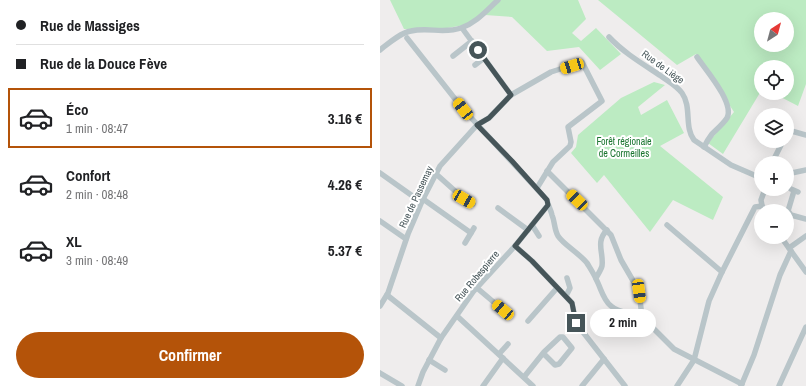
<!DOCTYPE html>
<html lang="fr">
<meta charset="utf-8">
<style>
:root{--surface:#fff;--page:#f6f6f6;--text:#202124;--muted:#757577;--line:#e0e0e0;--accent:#b45309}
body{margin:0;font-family:"Archivo Narrow",sans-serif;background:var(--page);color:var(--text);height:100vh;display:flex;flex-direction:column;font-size:15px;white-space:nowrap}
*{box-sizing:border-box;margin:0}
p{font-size:13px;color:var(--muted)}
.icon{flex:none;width:22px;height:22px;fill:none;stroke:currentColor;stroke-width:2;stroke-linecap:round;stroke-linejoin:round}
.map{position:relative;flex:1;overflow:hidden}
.panel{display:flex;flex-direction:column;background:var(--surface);width:380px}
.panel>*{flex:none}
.top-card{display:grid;align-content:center;height:88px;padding:0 16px;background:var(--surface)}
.needle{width:26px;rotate:36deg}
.controls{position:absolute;left:374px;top:12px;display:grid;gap:8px}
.controls a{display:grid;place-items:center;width:40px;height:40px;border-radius:50%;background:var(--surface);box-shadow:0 4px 16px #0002;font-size:20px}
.end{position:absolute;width:18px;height:18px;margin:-9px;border:5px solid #465559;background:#fff;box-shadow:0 0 0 2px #fff}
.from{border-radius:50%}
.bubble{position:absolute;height:28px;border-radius:14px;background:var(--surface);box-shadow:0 4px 16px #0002;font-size:13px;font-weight:700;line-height:28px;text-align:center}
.car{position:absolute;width:12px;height:24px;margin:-12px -6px;border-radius:5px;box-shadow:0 0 3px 1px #0007;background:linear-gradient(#f5c518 24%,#345 0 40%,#f5c518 0 76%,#345 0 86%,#f5c518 0)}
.top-card b{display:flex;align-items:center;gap:14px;height:38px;font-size:15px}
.top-card b+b{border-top:1px solid var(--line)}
.top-card i{width:10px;height:10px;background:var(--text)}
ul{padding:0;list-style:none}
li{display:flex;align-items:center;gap:12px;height:60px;margin:0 8px 6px;padding:0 8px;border:2px solid transparent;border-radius:0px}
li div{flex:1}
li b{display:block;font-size:15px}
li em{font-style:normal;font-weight:700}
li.on{border-color:var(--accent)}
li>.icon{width:36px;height:36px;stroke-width:1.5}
.cta{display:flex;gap:8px;margin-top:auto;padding:8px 16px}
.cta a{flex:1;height:46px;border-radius:24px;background:var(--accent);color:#fff;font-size:16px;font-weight:700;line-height:46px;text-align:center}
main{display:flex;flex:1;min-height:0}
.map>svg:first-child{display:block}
.green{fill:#bcebc2;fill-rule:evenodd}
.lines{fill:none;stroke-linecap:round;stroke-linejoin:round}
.minor{stroke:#b9c5c9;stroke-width:5.5}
.route{stroke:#465559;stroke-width:5}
.labels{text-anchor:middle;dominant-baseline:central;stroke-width:4;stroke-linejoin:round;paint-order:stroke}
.street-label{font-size:10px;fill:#465559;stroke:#fff}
.park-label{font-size:10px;fill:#1b7530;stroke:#fff}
</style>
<main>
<section class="panel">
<div class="top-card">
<b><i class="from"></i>Rue de Massiges</b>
<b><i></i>Rue de la Douce Fève</b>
</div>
<ul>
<li class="on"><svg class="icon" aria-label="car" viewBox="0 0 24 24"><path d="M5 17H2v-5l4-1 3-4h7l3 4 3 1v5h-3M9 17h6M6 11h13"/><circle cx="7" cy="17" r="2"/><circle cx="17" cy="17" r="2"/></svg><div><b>Éco</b><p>1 min · 08:47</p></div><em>3.16 €</em></li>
<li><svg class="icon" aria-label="car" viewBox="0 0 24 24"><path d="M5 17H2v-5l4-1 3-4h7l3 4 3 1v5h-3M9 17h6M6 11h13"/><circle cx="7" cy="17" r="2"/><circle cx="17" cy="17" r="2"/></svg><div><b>Confort</b><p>2 min · 08:48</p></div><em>4.26 €</em></li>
<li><svg class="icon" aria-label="car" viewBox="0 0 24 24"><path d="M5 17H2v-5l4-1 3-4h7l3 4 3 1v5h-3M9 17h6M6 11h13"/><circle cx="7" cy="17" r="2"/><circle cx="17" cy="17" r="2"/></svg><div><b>XL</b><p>3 min · 08:49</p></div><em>5.37 €</em></li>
</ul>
<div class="cta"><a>Confirmer</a></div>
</section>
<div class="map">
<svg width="426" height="386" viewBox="0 0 426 386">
<rect width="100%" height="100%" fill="#efeded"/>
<g class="green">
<polygon points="10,0 198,0 206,19 192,33 201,41 216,28 241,54 220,70 199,47 167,51 132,17 105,15 84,25 62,29 24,29"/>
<path d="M218,0h208v84l-8,22 -25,-13h14v-26h-26v24l-38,63 -15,-11 26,-31 -38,-58 -19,11zM381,19h26v26h-26z"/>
<polygon points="274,82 285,85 258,107 261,115 287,100 304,133 280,146 343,197 333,220 293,200 270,232 224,175 217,183 191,153 196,147 198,135 241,98"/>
</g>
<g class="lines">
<g class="minor">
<polyline points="82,28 131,95"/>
<path d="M229,37c15,16 34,27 52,39 7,5 16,10 21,17 10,14 2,34 12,47l37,25 30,13"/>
<path d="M27,38l56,71 84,91c1,6 4,10 5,15 3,7 2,14 6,21 6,9 21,17 29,27 3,5 7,11 9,16 5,9 7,21 15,27 9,8 21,6 31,11"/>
<path d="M0,50c9,-7 20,-17 31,-19 17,-4 33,3 50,-3 15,-5 25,-17 37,-28"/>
<polyline points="73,56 92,41"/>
<path d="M317,57c8,12 38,46 30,61 -4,6 -10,11 -15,16 -3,4 -6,9 -8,13"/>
<polyline points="95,65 104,58"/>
<polyline points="407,132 408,130 426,135"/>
<polyline points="392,163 403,141"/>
<polyline points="167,171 231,235 241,260 259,291 262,317 294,349 362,384"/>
<polyline points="0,173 41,202"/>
<polyline points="55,173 84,199 93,204"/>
<polyline points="407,174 426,170"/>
<polyline points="411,189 418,192"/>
<polyline points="414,191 408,211 411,215 426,219"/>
<polyline points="43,199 91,233"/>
<polyline points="118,208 148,230"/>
<polyline points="383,211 381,200 385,189"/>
<polyline points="0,221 26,239"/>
<polyline points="152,225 159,236"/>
<polyline points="287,225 342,272"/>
<polyline points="401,237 426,272"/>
<polyline points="85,243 94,228"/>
<polyline points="135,246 152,261 192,303 196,323 245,386"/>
<polyline points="409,248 426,236"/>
<path d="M216,278c2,-4 5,-8 6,-12 2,-13 -7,-24 5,-36"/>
<polyline points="97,288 123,310"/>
<polyline points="7,295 61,338"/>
<polyline points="186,296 190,288 187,278"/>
<polyline points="0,306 8,293 28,234 43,199 60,166 97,125 109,118 131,95 171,72 202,62 222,101 188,127 191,142 190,146 173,162 157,188"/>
<polyline points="77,316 153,386"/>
<polyline points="148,321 177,288"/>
<polyline points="119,354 128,344"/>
<polyline points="49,360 65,370"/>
<polyline points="0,373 22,386"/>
<polyline points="144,377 164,352 180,337 183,337 192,348 179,364 175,365 164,354"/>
<polyline points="38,386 43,372 61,338 93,292 135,246 168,205"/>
<polyline points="103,386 123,358"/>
<polyline points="202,386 224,359"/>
<polyline points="297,386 314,360 329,301 342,272 375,207 382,206"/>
<polyline points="361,386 374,355 400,275 411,251"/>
<polyline points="399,386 426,327"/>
</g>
</g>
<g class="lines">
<polyline class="route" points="98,50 131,95 109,118 97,125 132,161 167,200 168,205 135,246 152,261 192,303 196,323"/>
</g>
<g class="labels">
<g class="street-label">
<text transform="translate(283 67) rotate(36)">Rue de Liège</text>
<text transform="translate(36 197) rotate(-65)">Rue de Passemay</text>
<text transform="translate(97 276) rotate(-50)">Rue Robespierre</text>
</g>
<g class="park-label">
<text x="244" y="141">Forêt régionale<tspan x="244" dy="12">de Cormeilles</tspan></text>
</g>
</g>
</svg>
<div class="controls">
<a><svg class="needle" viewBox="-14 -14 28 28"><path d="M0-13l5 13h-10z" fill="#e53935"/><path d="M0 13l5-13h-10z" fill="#757577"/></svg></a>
<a><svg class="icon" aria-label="locate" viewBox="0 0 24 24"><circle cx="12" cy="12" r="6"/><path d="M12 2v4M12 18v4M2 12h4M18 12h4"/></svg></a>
<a><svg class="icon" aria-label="layers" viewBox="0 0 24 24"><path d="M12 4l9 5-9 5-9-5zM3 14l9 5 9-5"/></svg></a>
<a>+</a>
<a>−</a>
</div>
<i class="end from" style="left:98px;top:50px"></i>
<i class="end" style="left:196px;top:323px"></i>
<div class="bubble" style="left:210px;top:309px;width:66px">2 min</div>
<i class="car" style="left:192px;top:66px;rotate:253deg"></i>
<i class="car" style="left:83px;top:109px;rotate:322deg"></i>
<i class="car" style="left:84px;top:199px;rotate:120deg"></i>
<i class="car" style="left:197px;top:200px;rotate:314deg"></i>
<i class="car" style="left:259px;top:291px;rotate:172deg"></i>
<i class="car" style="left:123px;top:310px;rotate:310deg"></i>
</div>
</main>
